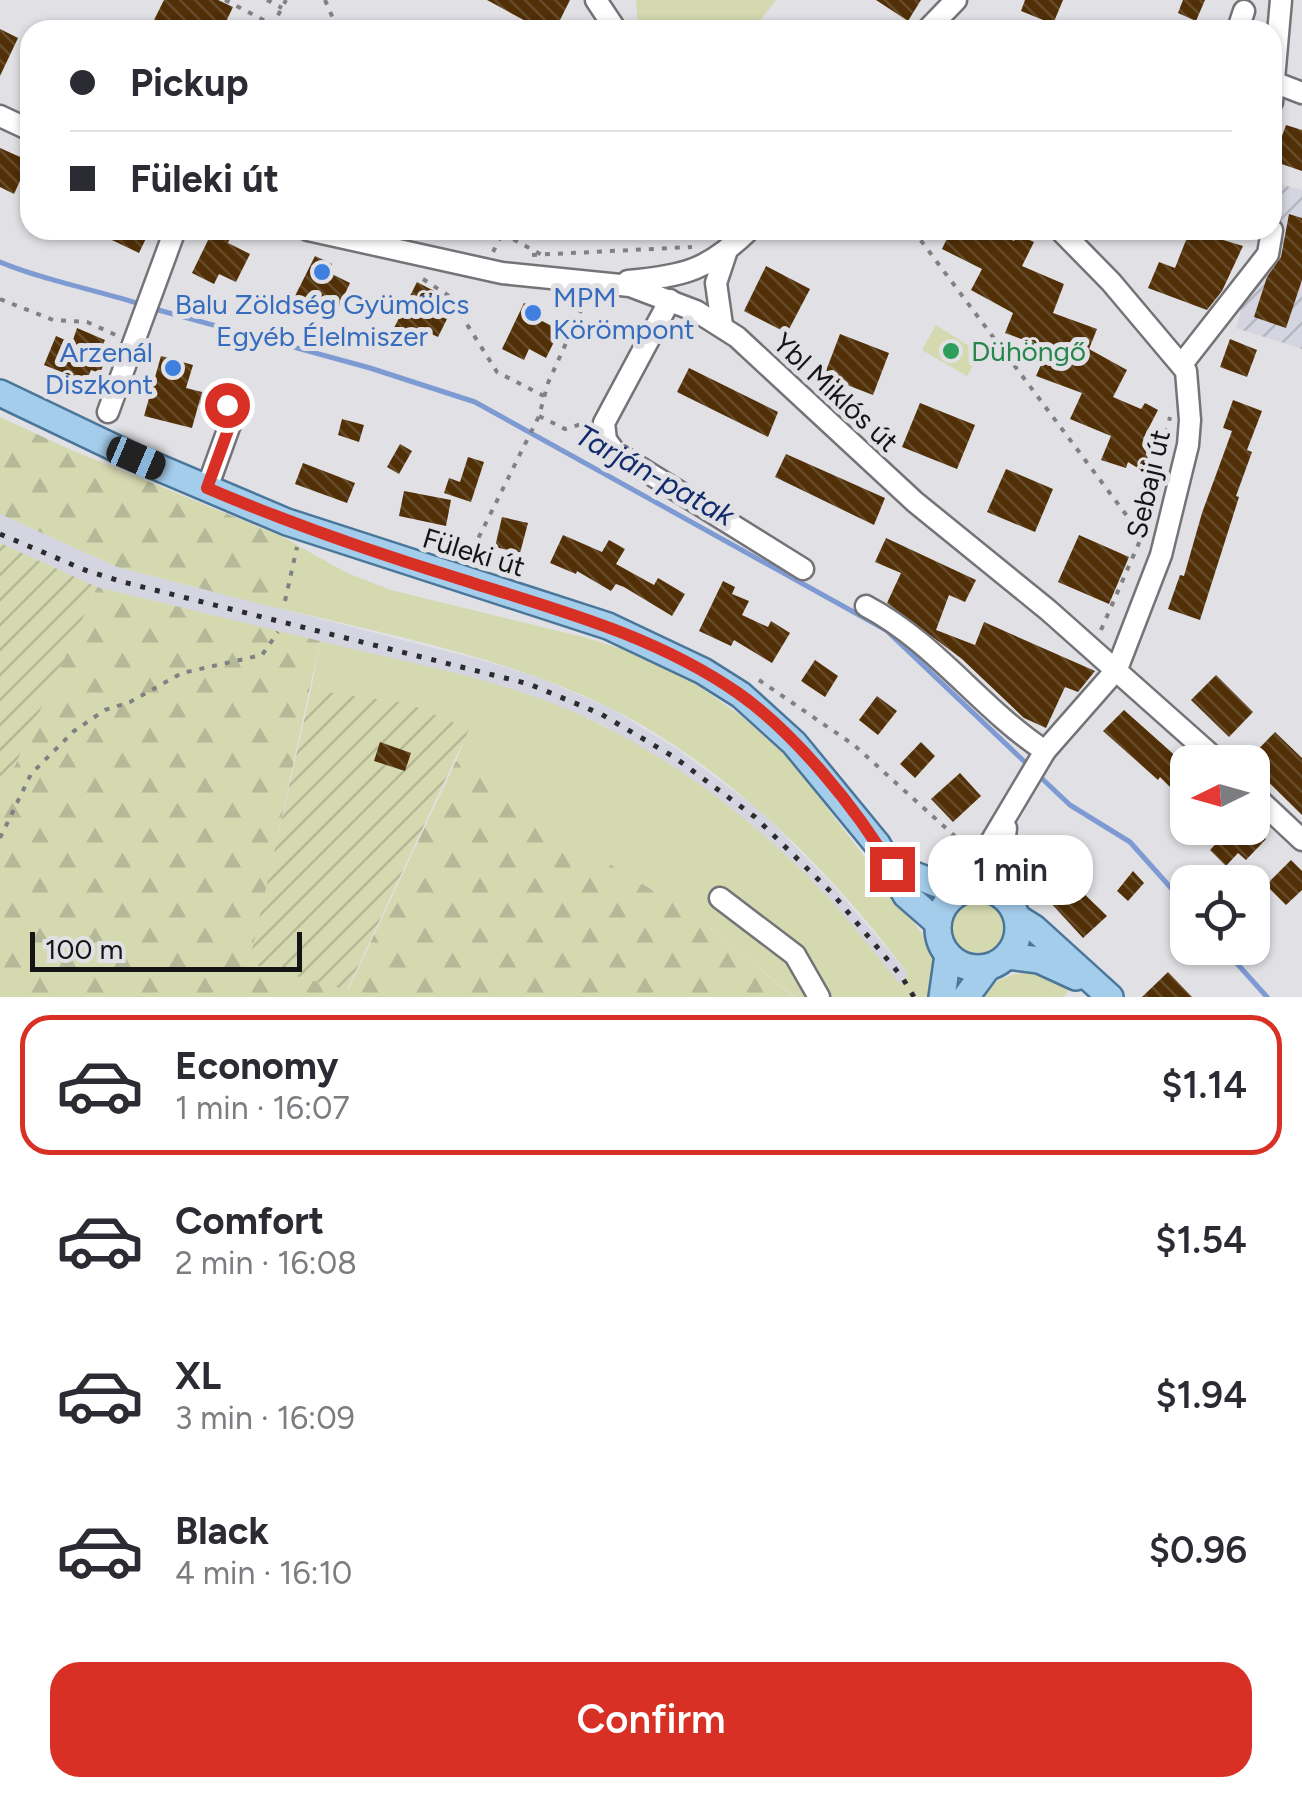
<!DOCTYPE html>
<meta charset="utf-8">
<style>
:root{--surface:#fff;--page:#f7f7f7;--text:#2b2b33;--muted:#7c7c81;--line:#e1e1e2;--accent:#d93025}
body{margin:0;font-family:Figtree,sans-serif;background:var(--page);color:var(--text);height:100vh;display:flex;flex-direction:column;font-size:38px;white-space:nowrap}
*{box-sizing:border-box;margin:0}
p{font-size:32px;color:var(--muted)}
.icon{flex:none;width:55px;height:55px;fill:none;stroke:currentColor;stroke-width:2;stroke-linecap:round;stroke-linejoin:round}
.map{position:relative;height:997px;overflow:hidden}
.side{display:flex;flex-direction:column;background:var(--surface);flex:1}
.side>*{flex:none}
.hud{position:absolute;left:20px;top:20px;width:1262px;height:220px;border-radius:30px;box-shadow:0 2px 8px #0004;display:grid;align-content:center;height:220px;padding:0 50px;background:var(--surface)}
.needle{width:65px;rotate:265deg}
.buttons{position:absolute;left:1170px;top:745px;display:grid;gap:20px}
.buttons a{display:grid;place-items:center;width:100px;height:100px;border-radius:20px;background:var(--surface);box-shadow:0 2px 8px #0004;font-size:50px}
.scale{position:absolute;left:30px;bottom:25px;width:272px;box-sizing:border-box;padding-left:10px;border:5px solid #151516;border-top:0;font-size:28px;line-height:35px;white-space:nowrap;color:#151516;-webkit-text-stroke:8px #e1e1e5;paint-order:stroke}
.end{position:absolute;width:45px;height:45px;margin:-22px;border:12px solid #d93025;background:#fff;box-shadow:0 0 0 5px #fff}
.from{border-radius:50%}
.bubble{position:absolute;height:70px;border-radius:30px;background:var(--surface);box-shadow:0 2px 8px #0004;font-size:32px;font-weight:600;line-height:70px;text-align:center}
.car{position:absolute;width:30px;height:60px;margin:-30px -15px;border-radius:12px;box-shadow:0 0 8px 2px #0007;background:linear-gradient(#222 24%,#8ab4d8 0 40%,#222 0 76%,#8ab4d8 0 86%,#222 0)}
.hud b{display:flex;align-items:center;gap:35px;height:95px;font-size:38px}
.hud b+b{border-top:2px solid var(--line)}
.hud i{width:25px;height:25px;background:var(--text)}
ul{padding:18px 0 0;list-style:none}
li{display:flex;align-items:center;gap:30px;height:140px;margin:0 20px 15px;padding:0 30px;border:5px solid transparent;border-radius:30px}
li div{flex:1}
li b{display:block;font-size:38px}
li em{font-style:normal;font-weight:600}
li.on{border-color:var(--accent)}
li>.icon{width:90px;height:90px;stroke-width:1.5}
.primary-button{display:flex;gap:20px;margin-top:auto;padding:20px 50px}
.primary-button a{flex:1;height:115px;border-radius:30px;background:var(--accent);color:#fff;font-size:40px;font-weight:600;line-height:115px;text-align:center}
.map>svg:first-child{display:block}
.built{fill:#d4d5e0}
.industrial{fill:url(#industrial-furrows)}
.grass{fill:#d4d9b0}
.forest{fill:url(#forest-firs)}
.garden{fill:url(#garden-furrows)}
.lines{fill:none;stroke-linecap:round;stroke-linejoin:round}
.stream{stroke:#7e9ad2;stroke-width:5}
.building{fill:url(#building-back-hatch)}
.minor-casing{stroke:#747478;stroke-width:25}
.major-casing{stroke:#4a7699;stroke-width:30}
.path{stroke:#818183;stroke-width:4;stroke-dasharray:5 8;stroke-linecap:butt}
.minor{stroke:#fff;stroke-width:20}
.major{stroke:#a4cdec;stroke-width:25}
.rail{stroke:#2c2c2e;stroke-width:5;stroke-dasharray:5 10;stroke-linecap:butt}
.route{stroke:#d93025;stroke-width:12}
.shop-dot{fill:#3f7fe0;stroke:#e1e1e5;stroke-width:4}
.leisure-dot{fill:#2e9e5b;stroke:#e1e1e5;stroke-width:4}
.labels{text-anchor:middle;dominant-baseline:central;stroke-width:10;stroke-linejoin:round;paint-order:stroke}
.shop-label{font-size:28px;fill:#366cbe;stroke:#e1e1e5;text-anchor:start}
.leisure-label{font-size:28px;fill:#27864d;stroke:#e1e1e5;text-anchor:start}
.street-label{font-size:28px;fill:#151516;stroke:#e1e1e5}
.water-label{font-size:30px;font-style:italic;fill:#112b6d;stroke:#e1e1e5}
</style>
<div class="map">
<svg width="1302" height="997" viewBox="0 0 1302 997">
<defs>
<pattern id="industrial-furrows" width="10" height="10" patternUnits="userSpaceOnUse" patternTransform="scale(2.5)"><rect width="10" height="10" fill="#d4d5e0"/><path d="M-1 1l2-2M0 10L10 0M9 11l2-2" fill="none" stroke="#b5b6bf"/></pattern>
<pattern id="forest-firs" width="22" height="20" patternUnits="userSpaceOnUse" patternTransform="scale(2.5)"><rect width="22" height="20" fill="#d4d9b0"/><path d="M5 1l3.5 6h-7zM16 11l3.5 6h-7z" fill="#b5b997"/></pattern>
<pattern id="garden-furrows" width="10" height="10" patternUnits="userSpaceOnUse" patternTransform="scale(2.5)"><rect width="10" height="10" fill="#d4d9b0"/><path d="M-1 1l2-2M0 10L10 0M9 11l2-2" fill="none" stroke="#b5b997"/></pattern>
<pattern id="building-back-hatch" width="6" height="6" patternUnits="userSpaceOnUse" patternTransform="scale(2.5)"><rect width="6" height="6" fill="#512f07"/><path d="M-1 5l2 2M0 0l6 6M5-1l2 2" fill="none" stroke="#664b2b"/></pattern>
</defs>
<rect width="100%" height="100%" fill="#e1e1e5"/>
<polygon class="built" points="0,514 117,567 481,660 540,678 612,709 680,751 762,812 836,889 908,974 900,985 828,897 752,825 670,764 603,725 527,694 475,680 97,587 0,543"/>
<polygon class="industrial" points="1276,183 1302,190 1302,349 1236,328 1263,230 1272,230"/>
<g class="grass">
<polygon points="636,0 776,0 753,30 638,30"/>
<polygon points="936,325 980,353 967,376 922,350"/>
<path d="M281,536l66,37 44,17 196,48 56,18 48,25 49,34 51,45 131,173 12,24 -6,40h-133l-103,-83 -119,-72 -117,-81 12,-32 -61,-26 -96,-13 9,-49c69,18 140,30 207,53 115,39 217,115 300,202 26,28 49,59 73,88l8,-10c-74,-101 -184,-210 -298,-266 -106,-52 -227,-75 -341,-102z"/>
<circle cx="978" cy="928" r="26"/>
<path d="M1035,971l35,17 -6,9h-85c17,-19 31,-23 56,-26z"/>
</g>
<g class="forest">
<polygon points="0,417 69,449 281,536 269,606 117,567 0,514"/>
<polygon points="97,587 320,641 250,963 348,990 456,761 573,842 692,914 794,997 0,997 0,798"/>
</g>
<g class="garden">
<polygon points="0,543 97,587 0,798"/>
<polygon points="311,690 407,703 469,729 347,990 249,963"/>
</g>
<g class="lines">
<g class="stream">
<path d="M0,262c46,19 93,27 140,42"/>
<polyline points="151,308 370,368 475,402 886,630 1028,765"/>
<polyline points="1036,773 1070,805 1130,842 1188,907"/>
<polyline points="1223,948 1267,997"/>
</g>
</g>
<g class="building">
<polygon points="164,0 218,0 233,7 222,30 149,30"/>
<polygon points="487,0 570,0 555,30 528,30 531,24"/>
<polygon points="876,0 921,0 908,21"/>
<polygon points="1025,0 1063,0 1053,24 1021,11"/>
<polygon points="1183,0 1205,0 1196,21 1178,13"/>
<polygon points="0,29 18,38 0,76"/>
<polygon points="1286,125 1302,130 1302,171 1273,161"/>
<polygon points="0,148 29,161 14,194 0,187"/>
<polygon points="1289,214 1302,218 1302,280 1286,328 1254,317 1267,277 1281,257"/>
<polygon points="91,230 150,230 139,253"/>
<polygon points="213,230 231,236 228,243 250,254 236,282 219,274 214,284 192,273"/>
<polygon points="951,230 992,230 1014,241 1018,235 1034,242 1022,266 1064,284 1053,313 1097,329 1089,349 1127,370 1113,397 1141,409 1145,403 1158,410 1143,439 1155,444 1141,470 1128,462 1126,468 1101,460 1111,436 1070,419 1082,393 1036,376 1048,349 1005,333 1013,313 971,290 982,269 942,249"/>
<polygon points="1190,230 1243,246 1222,291 1207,310 1148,288 1159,262 1175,268"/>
<polygon points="315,256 332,264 328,272 350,283 337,311 319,302 314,313 292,302"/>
<polygon points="766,266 810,289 787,333 744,311"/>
<polygon points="417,282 434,291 430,298 452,309 438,337 421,329 416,339 394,328"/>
<polygon points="524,303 542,311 538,319 560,330 546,358 529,349 524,360 502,349"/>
<polygon points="77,328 105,340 99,353 107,356 100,373 91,370 86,382 44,365 56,336 72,343"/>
<polygon points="840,334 889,353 873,395 824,376"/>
<polygon points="1230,339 1257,350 1247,377 1220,367"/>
<polygon points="161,356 193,365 186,388 202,392 192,428 144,416"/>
<polygon points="689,368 778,412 768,437 677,392"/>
<polygon points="1233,400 1262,411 1247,450 1252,452 1236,496 1239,497 1200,620 1168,609 1180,575 1184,576 1202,513 1232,431 1223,428"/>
<polygon points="920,403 975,425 957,469 902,447"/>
<polygon points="342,419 364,425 359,442 338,435"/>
<polygon points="400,444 412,451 399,474 387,467"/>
<polygon points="786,454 885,498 874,525 775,477"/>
<polygon points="468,457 484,462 471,502 444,493 449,478 460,482"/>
<polygon points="303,463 355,483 347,503 295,484"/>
<polygon points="1006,469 1053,489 1035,532 987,512"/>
<polygon points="404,491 451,500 446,526 399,516"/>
<polygon points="502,517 528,523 520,553 495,547"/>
<polygon points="563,535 602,552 609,540 625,549 616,564 654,585 658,578 685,594 672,616 624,587 616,584 611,591 577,571 576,574 550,563"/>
<polygon points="1079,535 1129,557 1109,604 1058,582"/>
<polygon points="886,538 976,580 965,602 949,595 936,630 975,645 984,622 1095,671 1078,692 1065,687 1046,728 1024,718 962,659 887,603 901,573 875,562"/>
<polygon points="723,581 735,587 732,594 749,601 742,615 768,627 771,621 790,633 772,663 734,640 731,646 699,631"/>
<polygon points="815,660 838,676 825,697 801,681"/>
<polygon points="1216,675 1253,712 1229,737 1191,700"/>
<polygon points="877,696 897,711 878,735 859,720"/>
<polygon points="1124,710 1188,767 1188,805 1160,777 1158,780 1103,731"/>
<polygon points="1275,732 1302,758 1302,815 1247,761"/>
<polygon points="380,742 411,753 405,771 374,761"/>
<polygon points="921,742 935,756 915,778 900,764"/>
<polygon points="960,773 981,796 953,822 931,799"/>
<polygon points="1231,828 1254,828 1266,839 1246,860 1238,853 1226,866 1210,850"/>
<polygon points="1047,858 1107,916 1083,938 1049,901 1045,905 1022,882"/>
<polygon points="1291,860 1302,871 1302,890 1286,905 1266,885"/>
<polygon points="1133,871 1144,883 1128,901 1117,891"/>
<polygon points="1168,972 1192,997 1142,997"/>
</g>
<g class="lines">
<defs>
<g id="minor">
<polyline points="596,0 616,30"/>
<polyline points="1244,11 1239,26 1245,30"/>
<polyline points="927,30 956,0"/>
<polyline points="1276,83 1302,93"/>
<polyline points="1272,102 1281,0"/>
<polyline points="0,116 30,130"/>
<polyline points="308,230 502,273 630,286 696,311 737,337 915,502 1048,610 1219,762"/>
<path d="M628,281c57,-5 80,-11 121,-51"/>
<polyline points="670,300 604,423 606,440 615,452 803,569"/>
<polyline points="722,325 716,283 726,253"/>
<polyline points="1182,364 1268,254 1272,230"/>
<polyline points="108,412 175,230"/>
<polyline points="207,488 236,408 212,402"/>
<path d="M866,606c70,37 114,102 179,145"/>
<polyline points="1252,793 1302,840"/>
<polyline points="972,887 986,850 1045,751 1117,669 1161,555 1188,445 1190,420 1186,371 1111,282 1060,230"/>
<polyline points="998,892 1006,828"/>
<polyline points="720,898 795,955 819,997"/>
</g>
<g id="major">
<polyline points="0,393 136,458 287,522 608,626 703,671 741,695 794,743 877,844 906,895 938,923"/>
<polyline points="892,857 909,873 958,892"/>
<circle cx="978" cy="928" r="40"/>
<polyline points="1018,918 1034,928 1110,997"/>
<polyline points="1008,956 1039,960 1076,977"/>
<polyline points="942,997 948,955"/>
<polyline points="966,997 988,967"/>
</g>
</defs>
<use href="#minor" class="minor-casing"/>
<use href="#major" class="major-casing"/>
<g class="path">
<polyline points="225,0 273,25 286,0"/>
<polyline points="267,0 282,8"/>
<polyline points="325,0 338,30"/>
<polyline points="913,230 1145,540"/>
<polyline points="502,233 542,255"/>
<polyline points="493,252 504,230"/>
<polyline points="532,255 692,247"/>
<polyline points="423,279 449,296 497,372 544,396"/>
<polyline points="0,299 53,320 87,322 118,336"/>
<polyline points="539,416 565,429 585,423"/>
<polyline points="467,561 539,416 548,383 585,301"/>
<polyline points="285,601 297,547"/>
<polyline points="1101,630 1142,536 1170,417"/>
<polyline points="759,680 854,745 969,849"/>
<polyline points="0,838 31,774 74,731 105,710 130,702 182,673 262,655 278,632"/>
</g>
<use href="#minor" class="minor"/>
<use href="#major" class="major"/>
<polyline class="rail" points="0,534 85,570 123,582 529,684 601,714 674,757 755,817 832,893 902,977 914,997"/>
</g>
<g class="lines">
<path class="route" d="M227,405l9,3 -29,80c82,35 165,64 250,90 97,31 196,56 281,115 56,39 120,117 154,176"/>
</g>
<g class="shop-dot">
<circle cx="322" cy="272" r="10"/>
<circle cx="533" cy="313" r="10"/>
<circle cx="173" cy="368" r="10"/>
</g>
<circle class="leisure-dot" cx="951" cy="351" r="10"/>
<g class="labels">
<g class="shop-label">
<text x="553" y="297">MPM<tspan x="553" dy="32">Körömpont</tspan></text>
<text x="322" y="304" text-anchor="middle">Balu Zöldség Gyümölcs<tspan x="322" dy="32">Egyéb Élelmiszer</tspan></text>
<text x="153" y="352" text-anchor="end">Arzenál<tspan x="153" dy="32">Diszkont</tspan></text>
</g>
<g class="leisure-label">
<text x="971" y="351">Dühöngő</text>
</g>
<g class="street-label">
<text transform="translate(836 392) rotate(43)">Ybl Miklós út</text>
<text transform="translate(1148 484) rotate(-77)">Sebaji út</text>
<text transform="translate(474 552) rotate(17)">Füleki út</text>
</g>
<g class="water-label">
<text transform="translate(655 475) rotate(29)">Tarján-patak</text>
</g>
</g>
</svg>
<div class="buttons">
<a><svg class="needle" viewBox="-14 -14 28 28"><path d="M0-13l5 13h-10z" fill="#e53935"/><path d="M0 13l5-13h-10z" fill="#7c7c81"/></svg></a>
<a><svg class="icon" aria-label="locate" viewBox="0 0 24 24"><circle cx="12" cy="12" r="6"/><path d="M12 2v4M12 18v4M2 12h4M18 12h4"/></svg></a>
</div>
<div class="scale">100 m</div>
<i class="end from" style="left:227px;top:405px"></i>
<i class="end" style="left:892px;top:869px"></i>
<div class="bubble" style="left:928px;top:835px;width:165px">1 min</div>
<i class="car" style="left:136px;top:458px;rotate:113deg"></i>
<div class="hud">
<b><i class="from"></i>Pickup</b>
<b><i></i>Füleki út</b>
</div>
</div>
<section class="side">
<ul>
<li class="on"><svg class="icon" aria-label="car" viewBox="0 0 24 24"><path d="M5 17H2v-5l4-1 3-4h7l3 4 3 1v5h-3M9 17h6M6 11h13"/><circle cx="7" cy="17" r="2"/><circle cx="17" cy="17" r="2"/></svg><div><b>Economy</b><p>1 min · 16:07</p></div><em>$1.14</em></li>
<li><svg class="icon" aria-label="car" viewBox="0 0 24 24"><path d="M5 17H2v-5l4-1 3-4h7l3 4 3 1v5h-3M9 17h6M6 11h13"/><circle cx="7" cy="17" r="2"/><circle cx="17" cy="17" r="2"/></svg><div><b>Comfort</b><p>2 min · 16:08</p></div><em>$1.54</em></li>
<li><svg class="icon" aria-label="car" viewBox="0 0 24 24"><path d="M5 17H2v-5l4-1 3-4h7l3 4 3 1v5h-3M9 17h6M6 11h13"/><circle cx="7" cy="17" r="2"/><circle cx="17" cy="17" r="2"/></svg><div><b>XL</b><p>3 min · 16:09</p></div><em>$1.94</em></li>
<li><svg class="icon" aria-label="car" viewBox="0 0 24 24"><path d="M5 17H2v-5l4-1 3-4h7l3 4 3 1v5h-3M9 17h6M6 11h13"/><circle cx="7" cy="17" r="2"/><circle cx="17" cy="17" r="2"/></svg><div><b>Black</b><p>4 min · 16:10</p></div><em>$0.96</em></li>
</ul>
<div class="primary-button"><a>Confirm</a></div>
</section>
